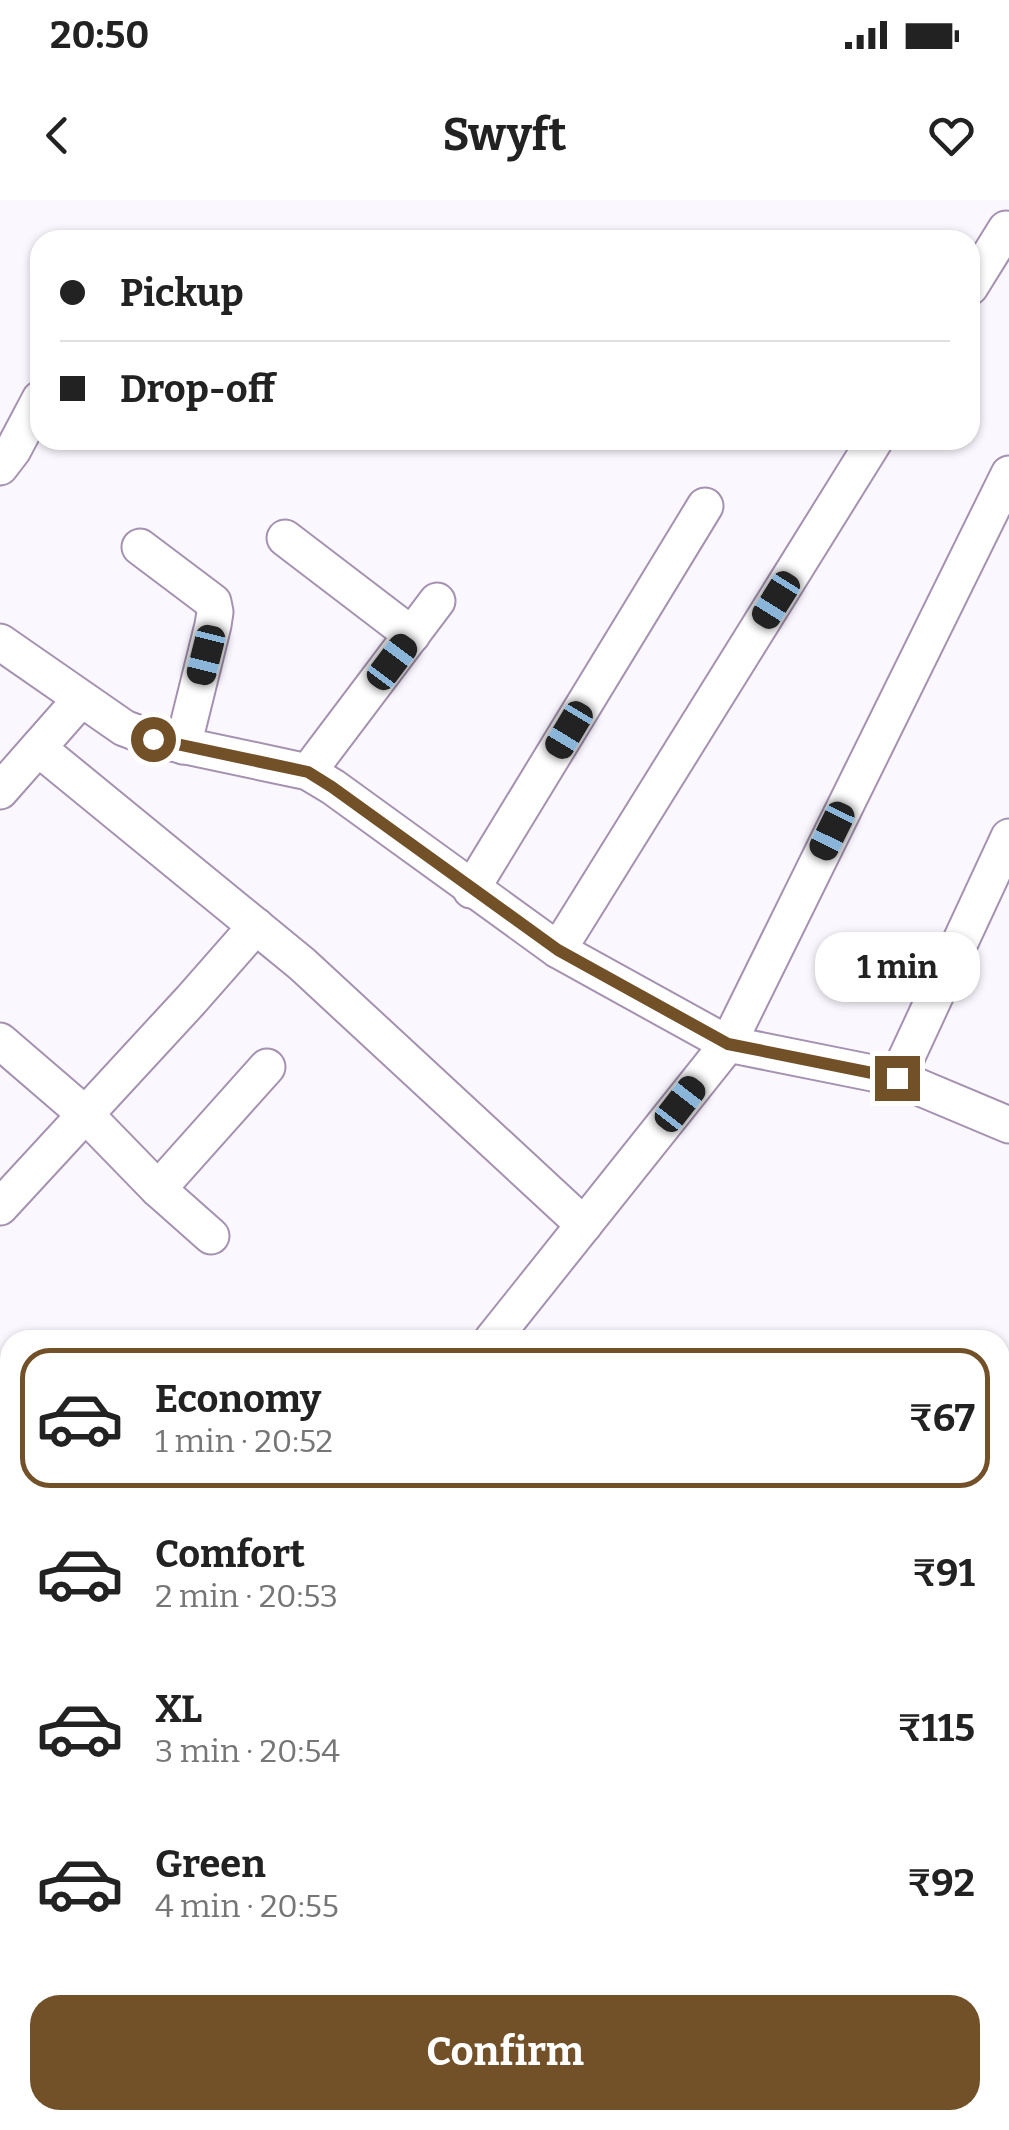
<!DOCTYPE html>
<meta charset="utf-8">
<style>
:root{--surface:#fff;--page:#f2f2f2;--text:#222;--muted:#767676;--line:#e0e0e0;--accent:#725028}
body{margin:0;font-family:Bitter,serif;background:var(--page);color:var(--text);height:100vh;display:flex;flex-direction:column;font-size:38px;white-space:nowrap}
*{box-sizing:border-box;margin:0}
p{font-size:32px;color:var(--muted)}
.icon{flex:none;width:55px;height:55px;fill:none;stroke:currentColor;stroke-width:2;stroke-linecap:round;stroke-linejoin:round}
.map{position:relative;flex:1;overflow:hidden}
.details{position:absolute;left:0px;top:1130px;width:1010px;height:800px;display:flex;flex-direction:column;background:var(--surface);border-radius:30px 30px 0 0;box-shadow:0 2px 8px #0004}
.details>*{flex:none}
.banner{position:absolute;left:30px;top:30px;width:950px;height:220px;border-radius:30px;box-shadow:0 2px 8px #0004;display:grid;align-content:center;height:220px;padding:0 30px;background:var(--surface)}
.end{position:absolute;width:45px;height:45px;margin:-22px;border:12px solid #725028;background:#fff;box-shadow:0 0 0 5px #fff}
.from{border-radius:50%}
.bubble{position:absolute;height:70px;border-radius:30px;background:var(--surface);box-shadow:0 2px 8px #0004;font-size:32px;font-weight:700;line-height:70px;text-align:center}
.car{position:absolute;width:30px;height:60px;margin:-30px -15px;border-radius:12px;box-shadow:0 0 8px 2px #0007;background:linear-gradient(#222 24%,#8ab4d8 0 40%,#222 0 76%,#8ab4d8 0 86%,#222 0)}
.banner b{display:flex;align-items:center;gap:35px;height:95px;font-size:38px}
.banner b+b{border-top:2px solid var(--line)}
.banner i{width:25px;height:25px;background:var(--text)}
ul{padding:18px 0 0;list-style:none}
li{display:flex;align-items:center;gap:30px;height:140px;margin:0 20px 15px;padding:0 10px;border:5px solid transparent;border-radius:30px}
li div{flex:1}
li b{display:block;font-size:38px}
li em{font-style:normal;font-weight:700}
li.selected{border-color:var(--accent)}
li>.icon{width:90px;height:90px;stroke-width:1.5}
.primary-button{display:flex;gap:20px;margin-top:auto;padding:20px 30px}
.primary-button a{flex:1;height:115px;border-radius:30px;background:var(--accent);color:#fff;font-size:40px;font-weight:700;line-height:115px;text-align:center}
.status{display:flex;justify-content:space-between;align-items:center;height:70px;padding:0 50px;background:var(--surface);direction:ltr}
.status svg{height:28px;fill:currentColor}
header{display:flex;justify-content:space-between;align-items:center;height:130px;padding:0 30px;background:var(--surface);font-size:45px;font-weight:700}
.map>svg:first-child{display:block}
.building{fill:#e0bfd7;stroke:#bc9cb3;stroke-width:2.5}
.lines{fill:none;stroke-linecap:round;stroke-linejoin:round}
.street-casing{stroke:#a492b0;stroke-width:39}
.street{stroke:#fff;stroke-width:35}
.route{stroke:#725028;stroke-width:12}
</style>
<div class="status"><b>20:50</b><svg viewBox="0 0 49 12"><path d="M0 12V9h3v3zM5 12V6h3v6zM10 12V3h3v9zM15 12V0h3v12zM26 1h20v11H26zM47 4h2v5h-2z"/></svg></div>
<header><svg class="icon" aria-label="back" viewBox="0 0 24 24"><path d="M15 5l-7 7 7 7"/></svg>Swyft<svg class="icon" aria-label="heart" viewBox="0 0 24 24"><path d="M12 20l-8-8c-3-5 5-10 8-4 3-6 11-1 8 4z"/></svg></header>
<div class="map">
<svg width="1009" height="1930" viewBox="0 0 1009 1930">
<rect width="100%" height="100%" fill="#fbf7fe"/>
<polygon class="building" points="1000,1706 1009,1709 1009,1755 1000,1752"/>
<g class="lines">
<defs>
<g id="street">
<polyline points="970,87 1006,29"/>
<polyline points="0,267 13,250 40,199"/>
<polyline points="285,338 412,435"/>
<polyline points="140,347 213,402 215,412 213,425 183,546"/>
<polyline points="0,442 124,528 153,539 308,572 333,587 558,750 728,844 897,878 1009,925"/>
<polyline points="38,548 302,764 584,1025"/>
<polyline points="308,572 437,401"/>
<polyline points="0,591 81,499"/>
<polyline points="471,690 705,306"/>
<polyline points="558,750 875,240"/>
<polyline points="0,841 86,915 158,989 211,1036"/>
<polyline points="897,878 1009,637"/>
<polyline points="158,989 267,867"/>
<polyline points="0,1007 191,800 256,726"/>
<polyline points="492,1140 728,844 1009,274"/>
<polyline points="0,1227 10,1215"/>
<polyline points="0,1254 10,1262"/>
<polyline points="1000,1470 1009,1449"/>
<polyline points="0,1490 10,1478"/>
<polyline points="1000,1533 1009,1536"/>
<polyline points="0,1604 10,1611"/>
<polyline points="1000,1919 1009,1897"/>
<polyline points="462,1930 466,1920"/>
<polyline points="735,1930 737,1920"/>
<polyline points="855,1930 857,1920"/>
</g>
</defs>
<use href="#street" class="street-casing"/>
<use href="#street" class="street"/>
</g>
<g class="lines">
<polyline class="route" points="153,539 308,572 332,587 558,750 728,844 897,878"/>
</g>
</svg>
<i class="end from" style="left:153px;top:539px"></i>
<i class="end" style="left:897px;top:878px"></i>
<div class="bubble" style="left:815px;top:732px;width:165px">1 min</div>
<i class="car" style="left:776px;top:400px;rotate:212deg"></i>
<i class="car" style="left:206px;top:455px;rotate:194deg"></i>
<i class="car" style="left:392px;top:462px;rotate:37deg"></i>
<i class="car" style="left:569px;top:530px;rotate:211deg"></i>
<i class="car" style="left:832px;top:631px;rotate:206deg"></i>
<i class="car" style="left:680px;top:904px;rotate:38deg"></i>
<div class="banner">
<b><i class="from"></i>Pickup</b>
<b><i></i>Drop-off</b>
</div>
<section class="details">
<ul>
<li class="selected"><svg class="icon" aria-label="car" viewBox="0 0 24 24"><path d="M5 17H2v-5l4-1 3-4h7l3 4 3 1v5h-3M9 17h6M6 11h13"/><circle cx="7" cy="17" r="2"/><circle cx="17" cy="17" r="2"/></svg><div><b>Economy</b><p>1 min · 20:52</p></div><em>₹67</em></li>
<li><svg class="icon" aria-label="car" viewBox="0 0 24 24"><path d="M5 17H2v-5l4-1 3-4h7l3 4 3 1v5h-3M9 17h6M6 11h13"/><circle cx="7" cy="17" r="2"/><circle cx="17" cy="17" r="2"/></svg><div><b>Comfort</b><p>2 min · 20:53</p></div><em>₹91</em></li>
<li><svg class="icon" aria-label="car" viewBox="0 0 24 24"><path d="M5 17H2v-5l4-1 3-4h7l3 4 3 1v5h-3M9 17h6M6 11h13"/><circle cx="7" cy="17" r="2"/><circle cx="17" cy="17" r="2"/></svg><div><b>XL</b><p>3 min · 20:54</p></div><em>₹115</em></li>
<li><svg class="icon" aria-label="car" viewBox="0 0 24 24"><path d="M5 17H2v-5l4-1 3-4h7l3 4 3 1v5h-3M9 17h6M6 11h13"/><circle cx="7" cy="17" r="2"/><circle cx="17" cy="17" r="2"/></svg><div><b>Green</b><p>4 min · 20:55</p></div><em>₹92</em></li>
</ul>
<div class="primary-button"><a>Confirm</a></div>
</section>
</div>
